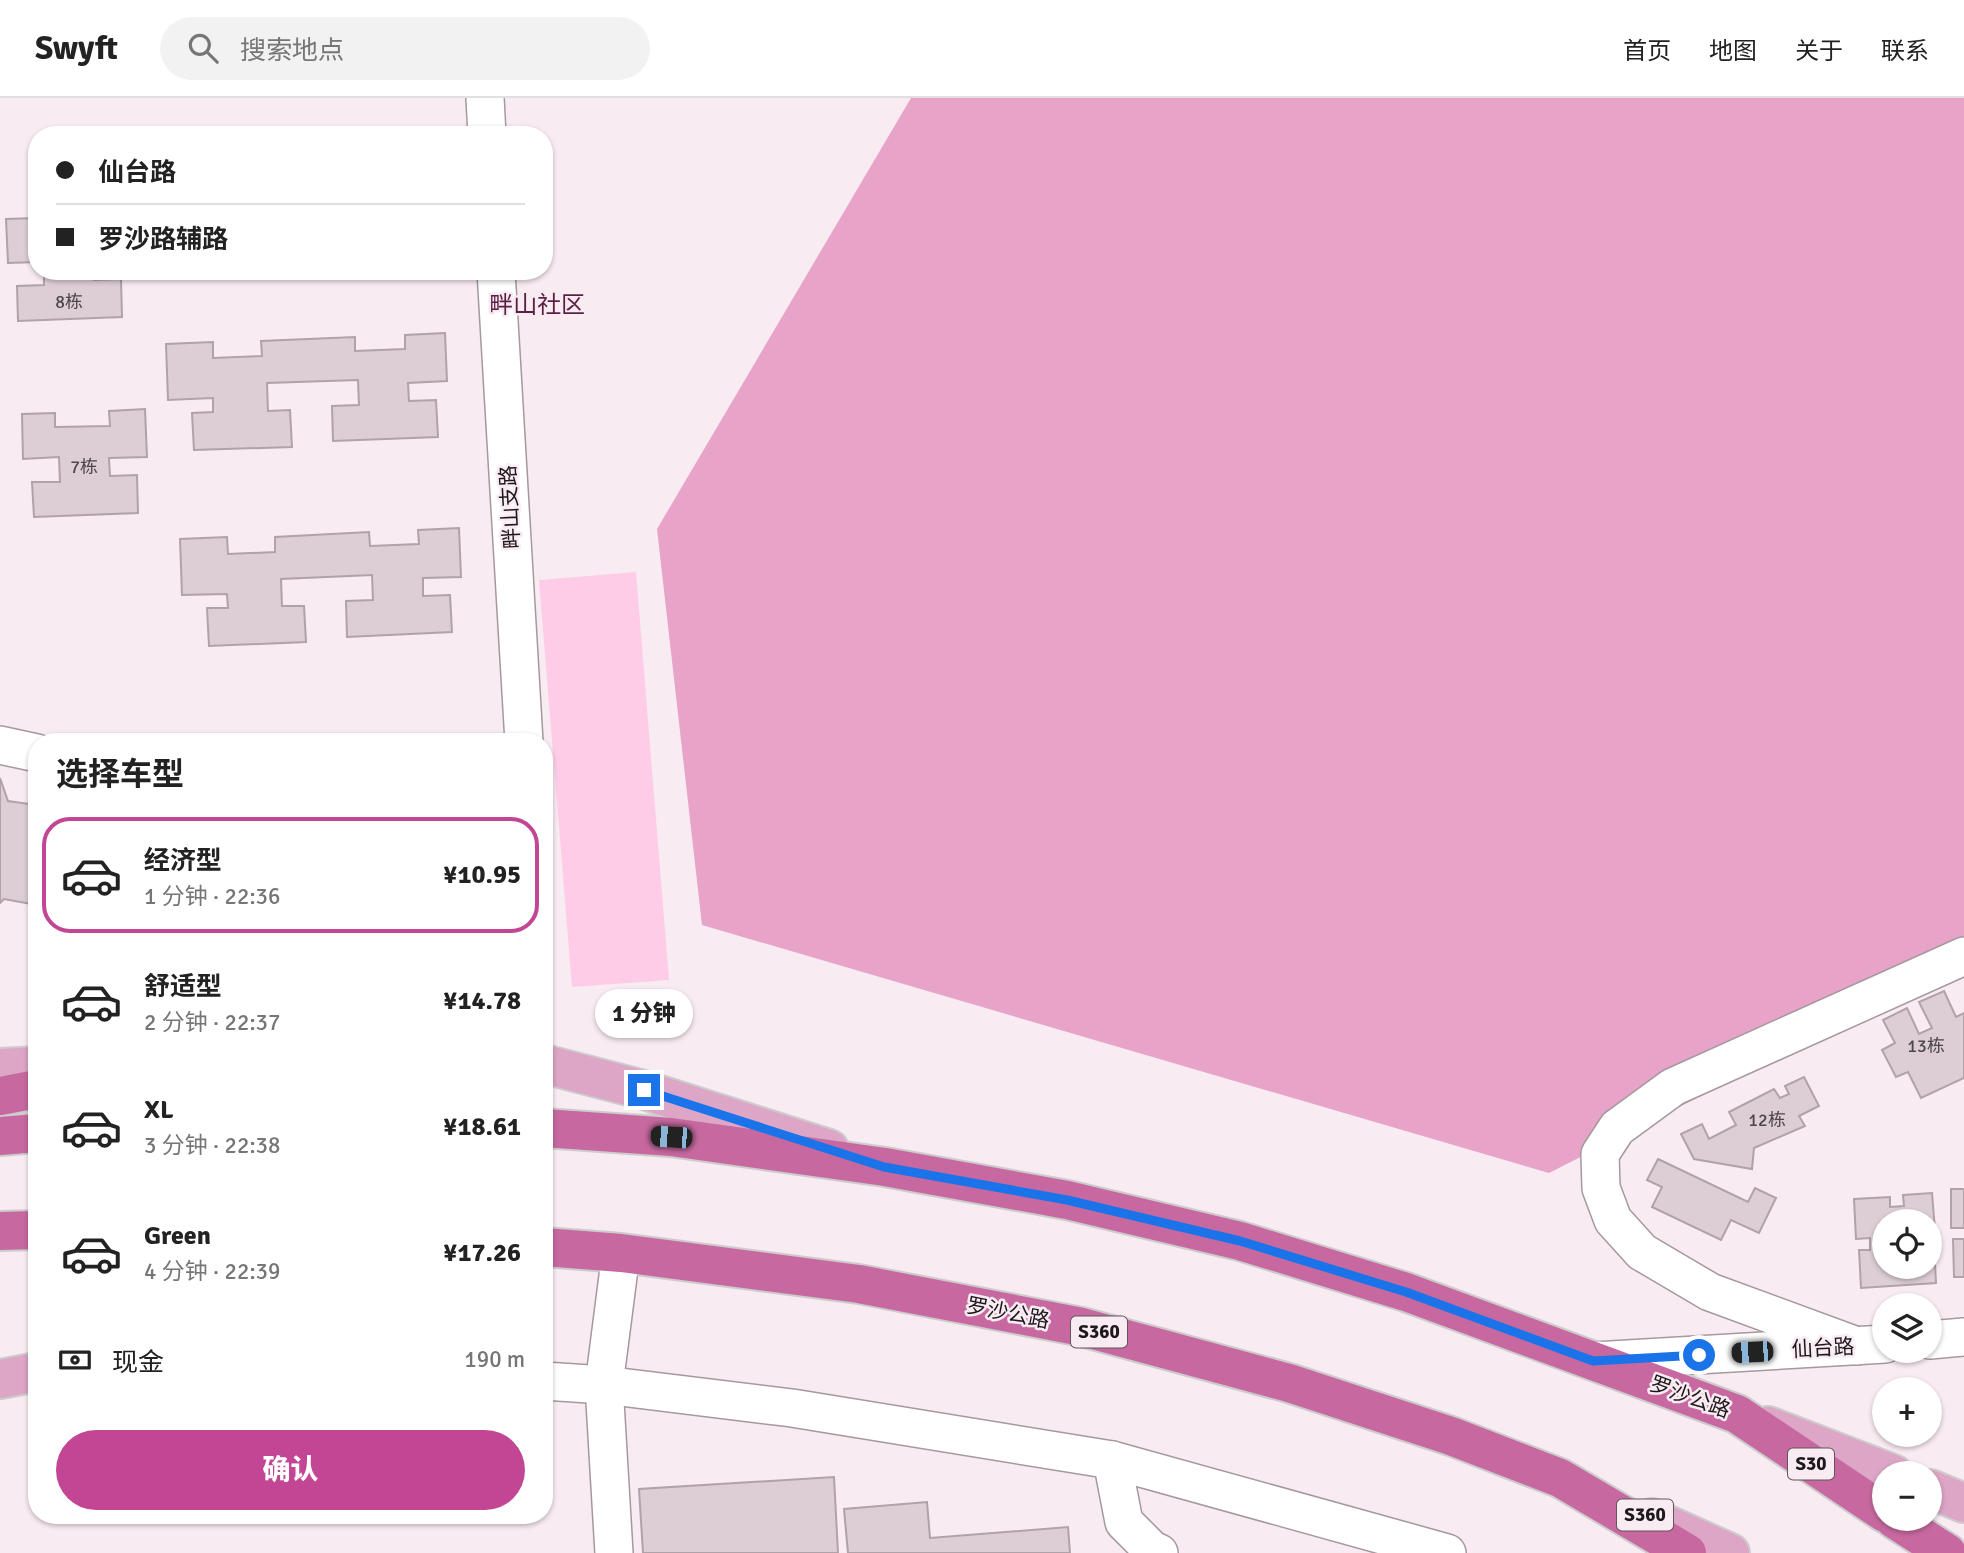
<!DOCTYPE html>
<html lang="zh">
<meta charset="utf-8">
<style>
:root{--surface:#fff;--page:#f2f2f2;--text:#222;--muted:#767676;--line:#e0e0e0;--accent:#c34694}
body{margin:0;font-family:Signika,"Noto Sans SC",sans-serif;background:var(--page);color:var(--text);height:100vh;display:flex;flex-direction:column;font-size:26px;white-space:nowrap}
*{box-sizing:border-box;margin:0}
p{font-size:23px;color:var(--muted)}
.icon{flex:none;width:38px;height:38px;fill:none;stroke:currentColor;stroke-width:2;stroke-linecap:round;stroke-linejoin:round}
.map{position:relative;flex:1;overflow:hidden}
.details{position:absolute;left:28px;top:635px;width:525px;height:791px;display:flex;flex-direction:column;background:var(--surface);border-radius:28px;box-shadow:0 2px 5px #0004}
.details>*{flex:none}
.guide{position:absolute;left:28px;top:28px;width:525px;height:154px;border-radius:28px;box-shadow:0 2px 5px #0004;display:grid;align-content:center;height:154px;padding:0 28px;background:var(--surface)}
.controls{position:absolute;left:1872px;top:1111px;display:grid;gap:14px}
.controls a{display:grid;place-items:center;width:70px;height:70px;border-radius:50%;background:var(--surface);box-shadow:0 2px 5px #0004;font-size:35px}
.end{position:absolute;width:32px;height:32px;margin:-16px;border:9px solid #1a73e8;background:#fff;box-shadow:0 0 0 4px #fff}
.from{border-radius:50%}
.bubble{position:absolute;height:49px;border-radius:24px;background:var(--surface);box-shadow:0 2px 5px #0004;font-size:23px;font-weight:800;line-height:49px;text-align:center}
.car{position:absolute;width:21px;height:42px;margin:-21px -10px;border-radius:9px;box-shadow:0 0 5px 2px #0007;background:linear-gradient(#222 24%,#8ab4d8 0 40%,#222 0 76%,#8ab4d8 0 86%,#222 0)}
.guide b{display:flex;align-items:center;gap:24px;height:66px;font-size:26px}
.guide b+b{border-top:2px solid var(--line)}
.guide i{width:18px;height:18px;background:var(--text)}
ul{padding:0;list-style:none}
li{display:flex;align-items:center;gap:21px;height:116px;margin:0 14px 10px;padding:0 14px;border:4px solid transparent;border-radius:28px}
li div{flex:1}
li b{display:block;font-size:26px}
li em{font-style:normal;font-weight:800}
li.on{border-color:var(--accent)}
li>.icon{width:63px;height:63px;stroke-width:1.5}
h2{padding:0 28px;font-size:32px;line-height:84px}
.pay{display:flex;align-items:center;gap:18px;height:77px;padding:0 28px;font-size:26px}
.pay p{margin-inline-start:auto}
.primary-button{display:flex;gap:14px;margin-top:auto;padding:14px 28px}
.primary-button a{flex:1;height:80px;border-radius:42px;background:var(--accent);color:#fff;font-size:28px;font-weight:800;line-height:80px;text-align:center}
header{display:flex;align-items:center;gap:42px;box-sizing:border-box;height:98px;padding:0 35px;background:var(--surface);border-bottom:2px solid var(--line)}
header strong{font-size:33px}
nav{display:flex;gap:38px;margin-inline-start:auto;font-size:24px}
.search{width:490px;height:63px;background:var(--page);display:flex;align-items:center;gap:18px;box-sizing:border-box;padding:0 24px;border-radius:38px;color:var(--muted);font-size:26px}
.map>svg:first-child{display:block}
.green{fill:#ffcce7}
.forest{fill:#e7a3c8}
.building{fill:#ddced5;stroke:#b0a2a9;stroke-width:2}
.lines{fill:none;stroke-linecap:round;stroke-linejoin:round}
.minor-casing{stroke:#a5989e;stroke-width:40}
.major-casing{stroke:#cdcccd;stroke-width:42}
.highway-casing{stroke:#cdcccd;stroke-width:42}
.minor{stroke:#fff;stroke-width:37}
.major{stroke:#dda5c6;stroke-width:38}
.highway{stroke:#c769a0;stroke-width:38}
.route{stroke:#1a73e8;stroke-width:9}
.labels{text-anchor:middle;dominant-baseline:central;stroke-width:5;stroke-linejoin:round;paint-order:stroke}
.number-label{font-size:18px;fill:#4d464a}
.shield{fill:#f9ebf2;stroke:#5f575c;stroke-width:2}
.shield-label{font-size:19px;font-weight:bold;fill:#1d181b}
.street-label{font-size:21px;fill:#1d181b;stroke:#f9ebf2}
.quarter-label{font-size:24px;fill:#5b1f44;stroke:#f9ebf2}
</style>
<header>
<strong>Swyft</strong>
<div class="search"><svg class="icon" aria-label="search" viewBox="0 0 24 24"><circle cx="10" cy="10" r="6"/><path d="M15 15l6 6"/></svg>搜索地点</div>
<nav><a>首页</a><a>地图</a><a>关于</a><a>联系</a></nav>
</header>
<div class="map">
<svg width="1964" height="1455" viewBox="0 0 1964 1455">
<rect width="100%" height="100%" fill="#f9ebf2"/>
<polygon class="green" points="636,474 669,882 572,889 539,482"/>
<polygon class="forest" points="911,0 1964,0 1964,865 1549,1075 702,827 657,431"/>
<g class="building">
<polygon points="37,120 37,164 8,165 6,121"/>
<polygon points="44,173 94,173 94,182 121,181 122,219 18,223 17,188 44,187"/>
<polygon points="445,235 447,283 408,285 409,303 436,302 438,339 333,343 332,308 359,307 358,282 267,285 268,313 290,312 292,349 194,352 192,315 213,314 213,300 168,302 166,246 213,244 213,260 262,258 261,243 355,239 355,253 405,251 405,237"/>
<polygon points="145,311 147,359 109,360 110,378 137,377 138,415 34,419 32,384 60,384 59,359 23,361 22,316 55,315 55,329 110,328 109,313"/>
<polygon points="459,430 461,479 423,480 423,498 450,497 452,534 347,539 346,503 373,502 372,477 281,481 282,508 304,508 306,544 209,548 207,510 228,510 227,496 182,497 180,441 227,439 228,456 275,454 275,439 369,434 370,448 419,446 418,432"/>
<polygon points="0,680 8,703 37,707 37,807 4,801 0,805"/>
<polygon points="1944,893 1956,919 1964,915 1964,980 1921,1000 1908,974 1896,979 1882,952 1895,945 1883,922 1907,910 1919,936 1932,930 1919,904"/>
<polygon points="1804,979 1819,1008 1799,1018 1805,1028 1754,1050 1752,1071 1694,1061 1681,1036 1702,1026 1709,1041 1736,1027 1729,1014 1774,991 1780,1000 1789,996 1785,988"/>
<polygon points="1658,1061 1748,1104 1755,1090 1776,1100 1759,1135 1731,1122 1721,1142 1652,1109 1662,1089 1647,1082"/>
<rect x="1951" y="1091" width="13" height="39"/>
<polygon points="1932,1095 1935,1132 1930,1132 1930,1124 1885,1124 1885,1169 1930,1169 1930,1147 1934,1147 1936,1185 1861,1190 1859,1152 1870,1152 1870,1140 1856,1141 1854,1101 1890,1099 1890,1109 1904,1108 1903,1097"/>
<polygon points="1953,1141 1964,1141 1964,1179 1954,1179"/>
<polygon points="834,1379 838,1455 643,1455 639,1391"/>
<polygon points="927,1404 930,1440 1068,1429 1070,1455 848,1455 844,1411"/>
</g>
<g class="lines">
<defs>
<g id="minor">
<polyline points="485,0 487,37"/>
<polyline points="496,173 524,644"/>
<polyline points="0,647 37,655"/>
<polyline points="1930,1242 1964,1239"/>
<polyline points="1857,1248 1710,1194 1642,1154 1613,1122 1601,1090 1600,1056 1617,1030 1673,989 1964,858"/>
<polyline points="1594,1263 1885,1246"/>
<polyline points="544,1283 604,1287 792,1310 1112,1362 1447,1455"/>
<polyline points="1112,1362 1124,1424 1152,1452 1159,1455"/>
<polyline points="614,1455 604,1287 621,1155"/>
</g>
<g id="major">
<polyline points="544,966 644,992 829,1051"/>
<polyline points="0,970 37,968"/>
<polyline points="0,1281 37,1274"/>
<polyline points="1768,1328 1893,1376"/>
<polyline points="1930,1391 1964,1405"/>
<polyline points="1652,1420 1730,1455"/>
</g>
<g id="highway">
<polyline points="0,998 37,991"/>
<polyline points="544,1030 671,1039 885,1069 1067,1102 1240,1143 1406,1194 1737,1316 1885,1415"/>
<polyline points="0,1038 37,1035"/>
<polyline points="0,1133 37,1132"/>
<polyline points="544,1149 621,1155 859,1186 1082,1229 1289,1285 1451,1338 1560,1380 1687,1455"/>
<polyline points="1894,1421 1947,1455"/>
</g>
</defs>
<use href="#minor" class="minor-casing"/>
<use href="#major" class="major-casing"/>
<use href="#highway" class="highway-casing"/>
<use href="#minor" class="minor"/>
<use href="#major" class="major"/>
<use href="#highway" class="highway"/>
</g>
<g class="lines">
<polyline class="route" points="644,992 884,1069 1067,1102 1240,1143 1406,1194 1593,1263 1699,1257"/>
</g>
<g class="labels">
<g class="number-label">
<text x="69" y="204">8栋</text>
<text x="84" y="369">7栋</text>
<text x="1926" y="948">13栋</text>
<text x="1767" y="1022">12栋</text>
</g>
<g class="shield">
<rect x="1071" y="1218.5" width="56" height="31" rx="5"/>
<rect x="1788" y="1350.5" width="46" height="31" rx="5"/>
<rect x="1617" y="1401.5" width="56" height="31" rx="5"/>
</g>
<g class="shield-label">
<text x="1099" y="1234">S360</text>
<text x="1811" y="1366">S30</text>
<text x="1645" y="1417">S360</text>
</g>
<g class="street-label">
<text transform="translate(510 409) rotate(-93)">畔山支路</text>
<text transform="translate(1008 1215) rotate(11)">罗沙公路</text>
<text transform="translate(1823 1250) rotate(-3)">仙台路</text>
<text transform="translate(1690 1299) rotate(20)">罗沙公路</text>
</g>
<g class="quarter-label">
<text x="537" y="207">畔山社区</text>
</g>
</g>
</svg>
<div class="controls">
<a><svg class="icon" aria-label="locate" viewBox="0 0 24 24"><circle cx="12" cy="12" r="6"/><path d="M12 2v4M12 18v4M2 12h4M18 12h4"/></svg></a>
<a><svg class="icon" aria-label="layers" viewBox="0 0 24 24"><path d="M12 4l9 5-9 5-9-5zM3 14l9 5 9-5"/></svg></a>
<a>+</a>
<a>−</a>
</div>
<i class="end from" style="left:1699px;top:1257px"></i>
<i class="end" style="left:644px;top:992px"></i>
<div class="bubble" style="left:595px;top:891px;width:98px">1 分钟</div>
<i class="car" style="left:671px;top:1039px;rotate:274deg"></i>
<i class="car" style="left:1752px;top:1254px;rotate:267deg"></i>
<div class="guide">
<b><i class="from"></i>仙台路</b>
<b><i></i>罗沙路辅路</b>
</div>
<section class="details">
<h2>选择车型</h2>
<ul>
<li class="on"><svg class="icon" aria-label="car" viewBox="0 0 24 24"><path d="M5 17H2v-5l4-1 3-4h7l3 4 3 1v5h-3M9 17h6M6 11h13"/><circle cx="7" cy="17" r="2"/><circle cx="17" cy="17" r="2"/></svg><div><b>经济型</b><p>1 分钟 · 22:36</p></div><em>¥10.95</em></li>
<li><svg class="icon" aria-label="car" viewBox="0 0 24 24"><path d="M5 17H2v-5l4-1 3-4h7l3 4 3 1v5h-3M9 17h6M6 11h13"/><circle cx="7" cy="17" r="2"/><circle cx="17" cy="17" r="2"/></svg><div><b>舒适型</b><p>2 分钟 · 22:37</p></div><em>¥14.78</em></li>
<li><svg class="icon" aria-label="car" viewBox="0 0 24 24"><path d="M5 17H2v-5l4-1 3-4h7l3 4 3 1v5h-3M9 17h6M6 11h13"/><circle cx="7" cy="17" r="2"/><circle cx="17" cy="17" r="2"/></svg><div><b>XL</b><p>3 分钟 · 22:38</p></div><em>¥18.61</em></li>
<li><svg class="icon" aria-label="car" viewBox="0 0 24 24"><path d="M5 17H2v-5l4-1 3-4h7l3 4 3 1v5h-3M9 17h6M6 11h13"/><circle cx="7" cy="17" r="2"/><circle cx="17" cy="17" r="2"/></svg><div><b>Green</b><p>4 分钟 · 22:39</p></div><em>¥17.26</em></li>
</ul>
<div class="pay"><svg class="icon" aria-label="cash" viewBox="0 0 24 24"><path d="M3 7h18v10H3z"/><circle cx="12" cy="12" r="2"/></svg>现金<p>190 m</p></div>
<div class="primary-button"><a>确认</a></div>
</section>
</div>
